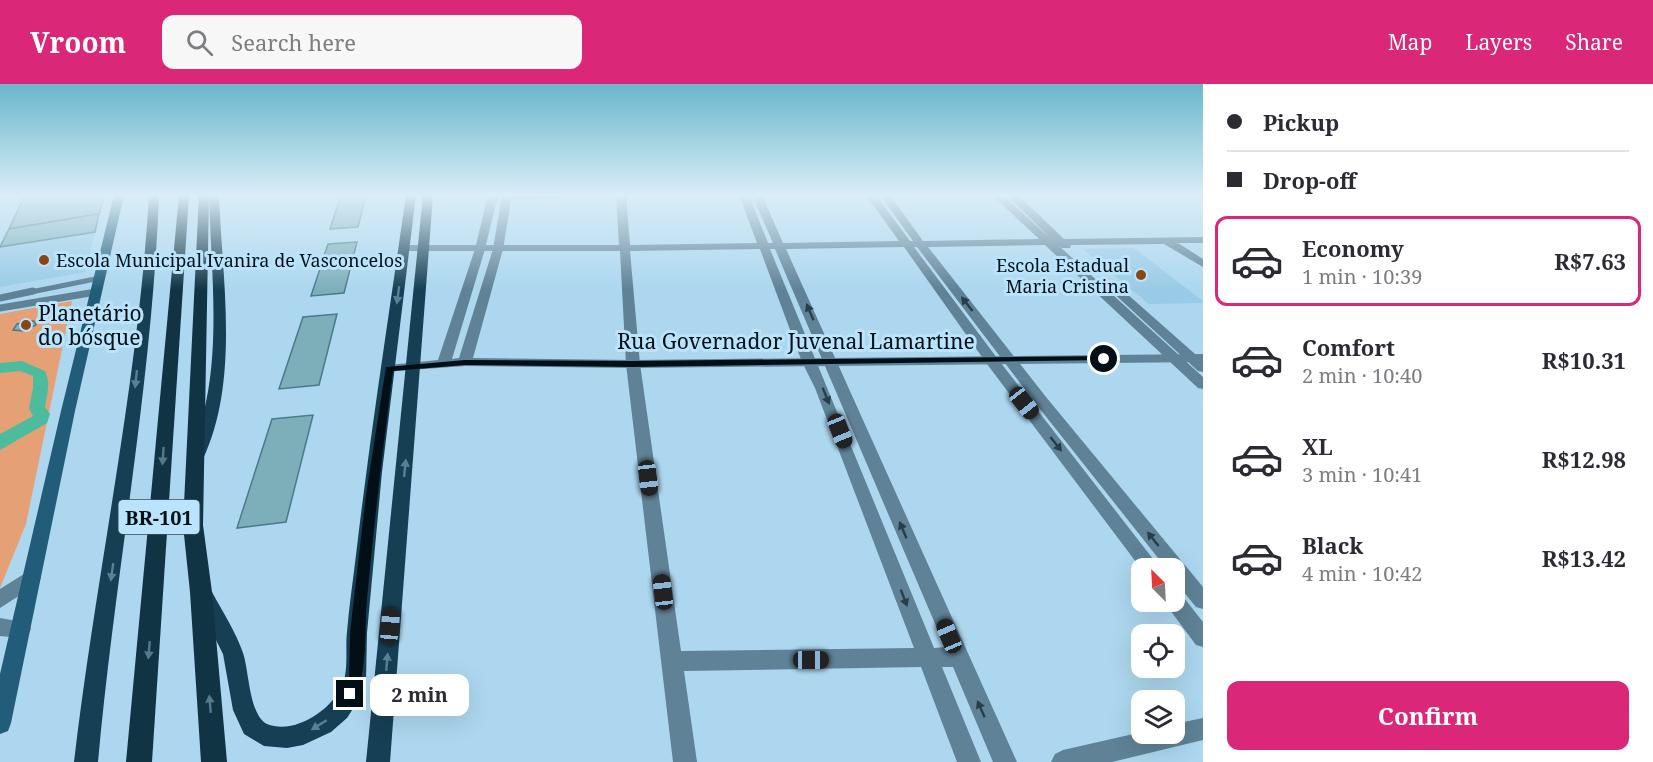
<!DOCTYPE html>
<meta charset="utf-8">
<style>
:root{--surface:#fff;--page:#f7f7f7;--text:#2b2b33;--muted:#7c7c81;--line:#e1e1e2;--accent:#db2777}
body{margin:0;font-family:"Noto Serif",serif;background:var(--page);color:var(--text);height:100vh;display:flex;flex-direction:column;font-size:22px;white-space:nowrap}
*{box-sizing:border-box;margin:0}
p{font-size:20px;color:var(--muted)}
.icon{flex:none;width:33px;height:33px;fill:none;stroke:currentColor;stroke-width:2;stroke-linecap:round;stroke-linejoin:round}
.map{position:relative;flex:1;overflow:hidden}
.drawer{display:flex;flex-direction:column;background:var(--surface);width:450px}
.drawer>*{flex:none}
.banner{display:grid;align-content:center;height:132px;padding:0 24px;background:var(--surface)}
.needle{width:39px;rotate:336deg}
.controls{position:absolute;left:1131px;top:474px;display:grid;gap:12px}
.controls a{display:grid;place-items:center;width:54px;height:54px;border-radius:12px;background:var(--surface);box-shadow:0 6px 24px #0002;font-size:30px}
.end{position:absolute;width:27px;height:27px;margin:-14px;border:8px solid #020f17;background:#fff;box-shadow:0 0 0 3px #fff}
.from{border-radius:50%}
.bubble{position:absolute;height:42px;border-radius:12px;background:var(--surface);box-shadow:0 6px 24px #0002;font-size:20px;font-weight:700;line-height:42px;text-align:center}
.car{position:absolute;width:18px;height:36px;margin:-18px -9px;border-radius:8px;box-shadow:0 0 4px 2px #0007;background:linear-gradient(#222 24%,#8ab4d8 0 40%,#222 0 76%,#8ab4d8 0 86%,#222 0)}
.banner b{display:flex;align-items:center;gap:21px;height:57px;font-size:22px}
.banner b+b{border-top:2px solid var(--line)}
.banner i{width:15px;height:15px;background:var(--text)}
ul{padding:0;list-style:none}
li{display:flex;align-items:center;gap:18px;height:90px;margin:0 12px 9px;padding:0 12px;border:3px solid transparent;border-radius:12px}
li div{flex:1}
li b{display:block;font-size:22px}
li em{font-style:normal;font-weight:700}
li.active{border-color:var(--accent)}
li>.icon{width:54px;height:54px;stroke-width:1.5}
.button{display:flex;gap:12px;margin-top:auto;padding:12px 24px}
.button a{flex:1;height:69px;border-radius:12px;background:var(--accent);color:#fff;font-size:24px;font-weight:700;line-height:69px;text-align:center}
header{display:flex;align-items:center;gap:36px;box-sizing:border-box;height:84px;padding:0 30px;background:var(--accent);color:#fff}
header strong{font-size:28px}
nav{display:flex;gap:33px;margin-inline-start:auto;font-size:21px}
.search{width:420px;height:54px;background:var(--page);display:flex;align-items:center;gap:15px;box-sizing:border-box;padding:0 21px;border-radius:12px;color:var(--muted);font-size:22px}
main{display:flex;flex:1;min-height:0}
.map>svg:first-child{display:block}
.built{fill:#99cbe6}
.green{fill:#e5a076}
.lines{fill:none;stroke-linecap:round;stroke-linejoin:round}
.canal{fill:#4dbc9e;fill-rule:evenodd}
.building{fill:#7cafba;stroke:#4a7b86;stroke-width:1.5}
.service-far1{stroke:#5f8296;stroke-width:5}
.service{stroke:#5f8296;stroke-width:7}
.minor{fill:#5f8296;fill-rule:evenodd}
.tertiary{fill:#5f8296;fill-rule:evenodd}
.secondary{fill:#215d78;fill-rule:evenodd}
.primary{fill:#163f53;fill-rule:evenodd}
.trunk{fill:#103444;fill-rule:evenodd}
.oneway{fill:#578197}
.oneway2{fill:#273d4a}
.oneway3{fill:#547a8e}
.route{fill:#020f17}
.poi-dot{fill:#884614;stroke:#b9e4fc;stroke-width:2}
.labels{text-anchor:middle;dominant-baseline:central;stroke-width:6;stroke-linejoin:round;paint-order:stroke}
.far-poi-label{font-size:18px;fill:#020f17;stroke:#b9e4fc;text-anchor:start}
.shield{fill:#b9e4fc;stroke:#394f5c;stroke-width:1.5}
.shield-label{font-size:20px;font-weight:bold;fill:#020f17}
.poi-label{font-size:21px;fill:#020f17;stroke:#b9e4fc;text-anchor:start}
.street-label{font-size:21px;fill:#020f17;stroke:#b9e4fc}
</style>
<header>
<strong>Vroom</strong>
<div class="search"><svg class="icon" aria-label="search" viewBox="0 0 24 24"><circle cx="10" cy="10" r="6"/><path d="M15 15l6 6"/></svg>Search here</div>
<nav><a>Map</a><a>Layers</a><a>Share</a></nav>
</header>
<main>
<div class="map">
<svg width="1203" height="678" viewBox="0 0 1203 678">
<rect width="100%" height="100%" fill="#acd7ef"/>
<g class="built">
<polygon points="95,148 85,188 0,203 0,163"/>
<polygon points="1134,164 1203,217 1203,219 1149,220 1083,165"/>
</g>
<polygon class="green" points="72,217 26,440 0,504 0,230"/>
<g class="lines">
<path class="canal" d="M22,277l23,10c6,11 2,24 0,36l5,7 -3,9 -47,27v-16l33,-18 -4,-8 4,-20v-12l-13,-5 -20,2v-10z"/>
</g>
<g class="building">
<polygon points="25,111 105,111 99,130 9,145"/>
<polygon points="341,111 366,111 358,143 330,145"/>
<polygon points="99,130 95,148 0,163 9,145"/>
<polygon points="357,158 344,209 311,212 328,160"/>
<polygon points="337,230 319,301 279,305 303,233"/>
<polygon points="28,237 34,237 36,241 24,247 13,246 17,240"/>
<polygon points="313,331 286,438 237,444 272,335"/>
</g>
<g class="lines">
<g class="service-far1">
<polyline points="507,113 561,111"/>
<polyline points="26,209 100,194"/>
<polyline points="91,209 96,208"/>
</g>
<g class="service">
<polyline points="0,214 33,207"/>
<polyline points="0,224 96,208"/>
</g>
<g class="minor">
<path d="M616,111h10l4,50 127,-2 -18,-48h10l19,48h5l-21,-48h10l21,48 116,-2 -33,-46h10l34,46h3l-33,-46h10l33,46 116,-2 -47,-44h11l48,44 -44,-44h11l46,44 139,-2v6h-25l25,16v8l-39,-23 -93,1 -1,3h-8l-4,-3 145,132v12l-5,-1 -153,-143 -117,2 118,150 157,190v22l-7,-2 -22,-27v-12h-8l-130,-164 -119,-157h-3l83,111 163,210 -18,2 -155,-206 -83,-117 -118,2 231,513h-24l-40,-95h-11l39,95h-24l-36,-95 -237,4 13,91h-24l-47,-398 -6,-113h-217l-5,-3 5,-3h216zM760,165l42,113 13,26 99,260 -233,3 -41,-287 -10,-113zM770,165h5l170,398 -11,1z"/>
<polygon points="1114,201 1118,202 1203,277 1203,288 1198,287 1110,206 1110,202"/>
<polygon points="1174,508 1181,510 1203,538 1203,563 1196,561 1167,522 1165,518 1174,518"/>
<polygon points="1203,634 1203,656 1112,678 1051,678 1055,670 1063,666 1142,648 1174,650 1174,640"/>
</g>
<g class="tertiary">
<polygon points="488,111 498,111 485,165 452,275 459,274 493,165 502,111 512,111 503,165 473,274 633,276 1203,270 1203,278 633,284 465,282 384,288 382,285 384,282 389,281 438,276 475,165"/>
<polygon points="32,485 39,487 41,493 39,499 0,524 0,505"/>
<polygon points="0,534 28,539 31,545 28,551 21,554 0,552"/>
</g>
<polygon class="secondary" points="114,111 124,111 75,327 11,639 8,647 0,650 0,590 61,327"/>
<g class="primary">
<path d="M149,111h10c-7,190 -44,378 -61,567h-24c22,-189 64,-376 75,-567z"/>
<path d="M209,111h10c3,85 21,185 -16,264l-2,4h-12l-2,-4c39,-79 24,-178 22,-264z"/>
<path d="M406,111h10l-34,277 -15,161 -1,47 -8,21 -11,17 -16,14 -28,13 -16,3 -23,-2 -20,-12 -11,-24 -10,-56 -28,-56 3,-6 7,-2 7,2c10,19 24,40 31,61 6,17 6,62 24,71 28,11 64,-14 75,-38 7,-16 3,-38 5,-54 2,-26 6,-51 9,-77 14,-120 33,-240 50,-360z"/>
<polygon points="423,111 433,111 390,678 366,678"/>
</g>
<g class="trunk">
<polygon points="179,111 189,111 152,678 126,678"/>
<polygon points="199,111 209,111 203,441 212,508 227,678 201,678 190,508 183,441"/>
</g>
</g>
<defs><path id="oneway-solid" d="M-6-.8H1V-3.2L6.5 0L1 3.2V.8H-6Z" transform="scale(1.5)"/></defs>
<g class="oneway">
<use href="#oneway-solid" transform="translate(398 211) rotate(98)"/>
<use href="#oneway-solid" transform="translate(136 295) rotate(96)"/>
<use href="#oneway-solid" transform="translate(405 384) rotate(-84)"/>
<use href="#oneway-solid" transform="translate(112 488) rotate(98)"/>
<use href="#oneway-solid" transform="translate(387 578) rotate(-85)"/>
<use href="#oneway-solid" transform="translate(319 641) rotate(148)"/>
</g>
<g class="oneway2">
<use href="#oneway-solid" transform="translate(967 220) rotate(-128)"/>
<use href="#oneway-solid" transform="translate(810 228) rotate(-113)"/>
<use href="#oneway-solid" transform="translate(826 312) rotate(68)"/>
<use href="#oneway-solid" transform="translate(1056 360) rotate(52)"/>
<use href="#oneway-solid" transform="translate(903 446) rotate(-113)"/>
<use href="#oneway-solid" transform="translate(1153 455) rotate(-129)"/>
<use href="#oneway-solid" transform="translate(904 514) rotate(69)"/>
<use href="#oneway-solid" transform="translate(981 625) rotate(-114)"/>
</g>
<g class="oneway3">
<use href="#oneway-solid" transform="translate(163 372) rotate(94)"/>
<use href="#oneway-solid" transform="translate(149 566) rotate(95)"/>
<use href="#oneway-solid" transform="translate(210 620) rotate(-95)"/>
</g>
<linearGradient id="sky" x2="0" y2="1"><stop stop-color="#6ab7ca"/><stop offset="0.54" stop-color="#daedf8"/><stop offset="1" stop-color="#daedf8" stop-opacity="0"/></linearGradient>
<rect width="1203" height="206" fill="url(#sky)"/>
<path class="route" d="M1104,272l5,3 -1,1 -475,7 -168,-2 -72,6c-10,76 -19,152 -26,228 -3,33 1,70 -12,100l-5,2 -5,-2 -2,-5 6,-14 1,-47 16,-138 20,-128 79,-7 168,1z"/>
<g class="poi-dot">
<circle cx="44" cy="176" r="6"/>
<circle cx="1141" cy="191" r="6"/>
<circle cx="26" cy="241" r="6"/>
</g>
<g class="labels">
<g class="far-poi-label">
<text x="56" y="176">Escola Municipal Ivanira de Vasconcelos</text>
<text x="1129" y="181" text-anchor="end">Escola Estadual<tspan x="1129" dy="21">Maria Cristina</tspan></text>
</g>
<rect class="shield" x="118.5" y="416" width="81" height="34" rx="4.5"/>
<g class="shield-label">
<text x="159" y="433">BR-101</text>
</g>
<g class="poi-label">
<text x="38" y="229">Planetário<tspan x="38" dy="24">do bósque</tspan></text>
</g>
<g class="street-label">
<text x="796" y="257">Rua Governador Juvenal Lamartine</text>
</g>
</g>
</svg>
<div class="controls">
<a><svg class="needle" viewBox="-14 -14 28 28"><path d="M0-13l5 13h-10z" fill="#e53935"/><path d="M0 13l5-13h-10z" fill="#7c7c81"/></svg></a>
<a><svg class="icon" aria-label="locate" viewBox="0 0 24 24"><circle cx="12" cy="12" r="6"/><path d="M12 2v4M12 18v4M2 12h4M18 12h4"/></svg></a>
<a><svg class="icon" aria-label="layers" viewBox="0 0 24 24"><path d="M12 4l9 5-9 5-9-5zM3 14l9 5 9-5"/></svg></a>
</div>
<i class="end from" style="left:1104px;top:275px"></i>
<i class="end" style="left:350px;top:610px"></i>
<div class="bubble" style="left:370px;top:590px;width:99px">2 min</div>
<i class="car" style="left:1024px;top:319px;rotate:142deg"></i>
<i class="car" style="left:840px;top:347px;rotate:158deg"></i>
<i class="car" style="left:648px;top:394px;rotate:173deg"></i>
<i class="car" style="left:663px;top:508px;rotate:353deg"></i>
<i class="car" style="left:390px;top:542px;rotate:5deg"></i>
<i class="car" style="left:949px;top:552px;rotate:337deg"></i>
<i class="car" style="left:811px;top:576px;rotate:90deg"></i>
</div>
<section class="drawer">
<div class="banner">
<b><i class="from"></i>Pickup</b>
<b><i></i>Drop-off</b>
</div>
<ul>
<li class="active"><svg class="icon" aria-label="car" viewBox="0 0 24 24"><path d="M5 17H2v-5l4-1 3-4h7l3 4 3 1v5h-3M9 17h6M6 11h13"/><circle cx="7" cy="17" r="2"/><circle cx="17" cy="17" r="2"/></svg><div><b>Economy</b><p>1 min · 10:39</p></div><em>R$7.63</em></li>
<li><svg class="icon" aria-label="car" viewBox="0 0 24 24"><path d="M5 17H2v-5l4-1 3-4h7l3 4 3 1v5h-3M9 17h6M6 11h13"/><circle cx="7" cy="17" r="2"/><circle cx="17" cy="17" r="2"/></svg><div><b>Comfort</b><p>2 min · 10:40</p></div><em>R$10.31</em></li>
<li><svg class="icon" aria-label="car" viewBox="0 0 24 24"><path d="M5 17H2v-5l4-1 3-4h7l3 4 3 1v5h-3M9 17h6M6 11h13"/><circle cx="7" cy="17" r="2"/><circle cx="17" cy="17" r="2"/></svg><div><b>XL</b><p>3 min · 10:41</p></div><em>R$12.98</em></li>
<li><svg class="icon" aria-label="car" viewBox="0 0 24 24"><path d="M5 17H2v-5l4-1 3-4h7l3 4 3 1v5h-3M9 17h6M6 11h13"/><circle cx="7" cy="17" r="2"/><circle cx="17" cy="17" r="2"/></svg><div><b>Black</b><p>4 min · 10:42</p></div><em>R$13.42</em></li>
</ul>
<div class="button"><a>Confirm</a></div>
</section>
</main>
